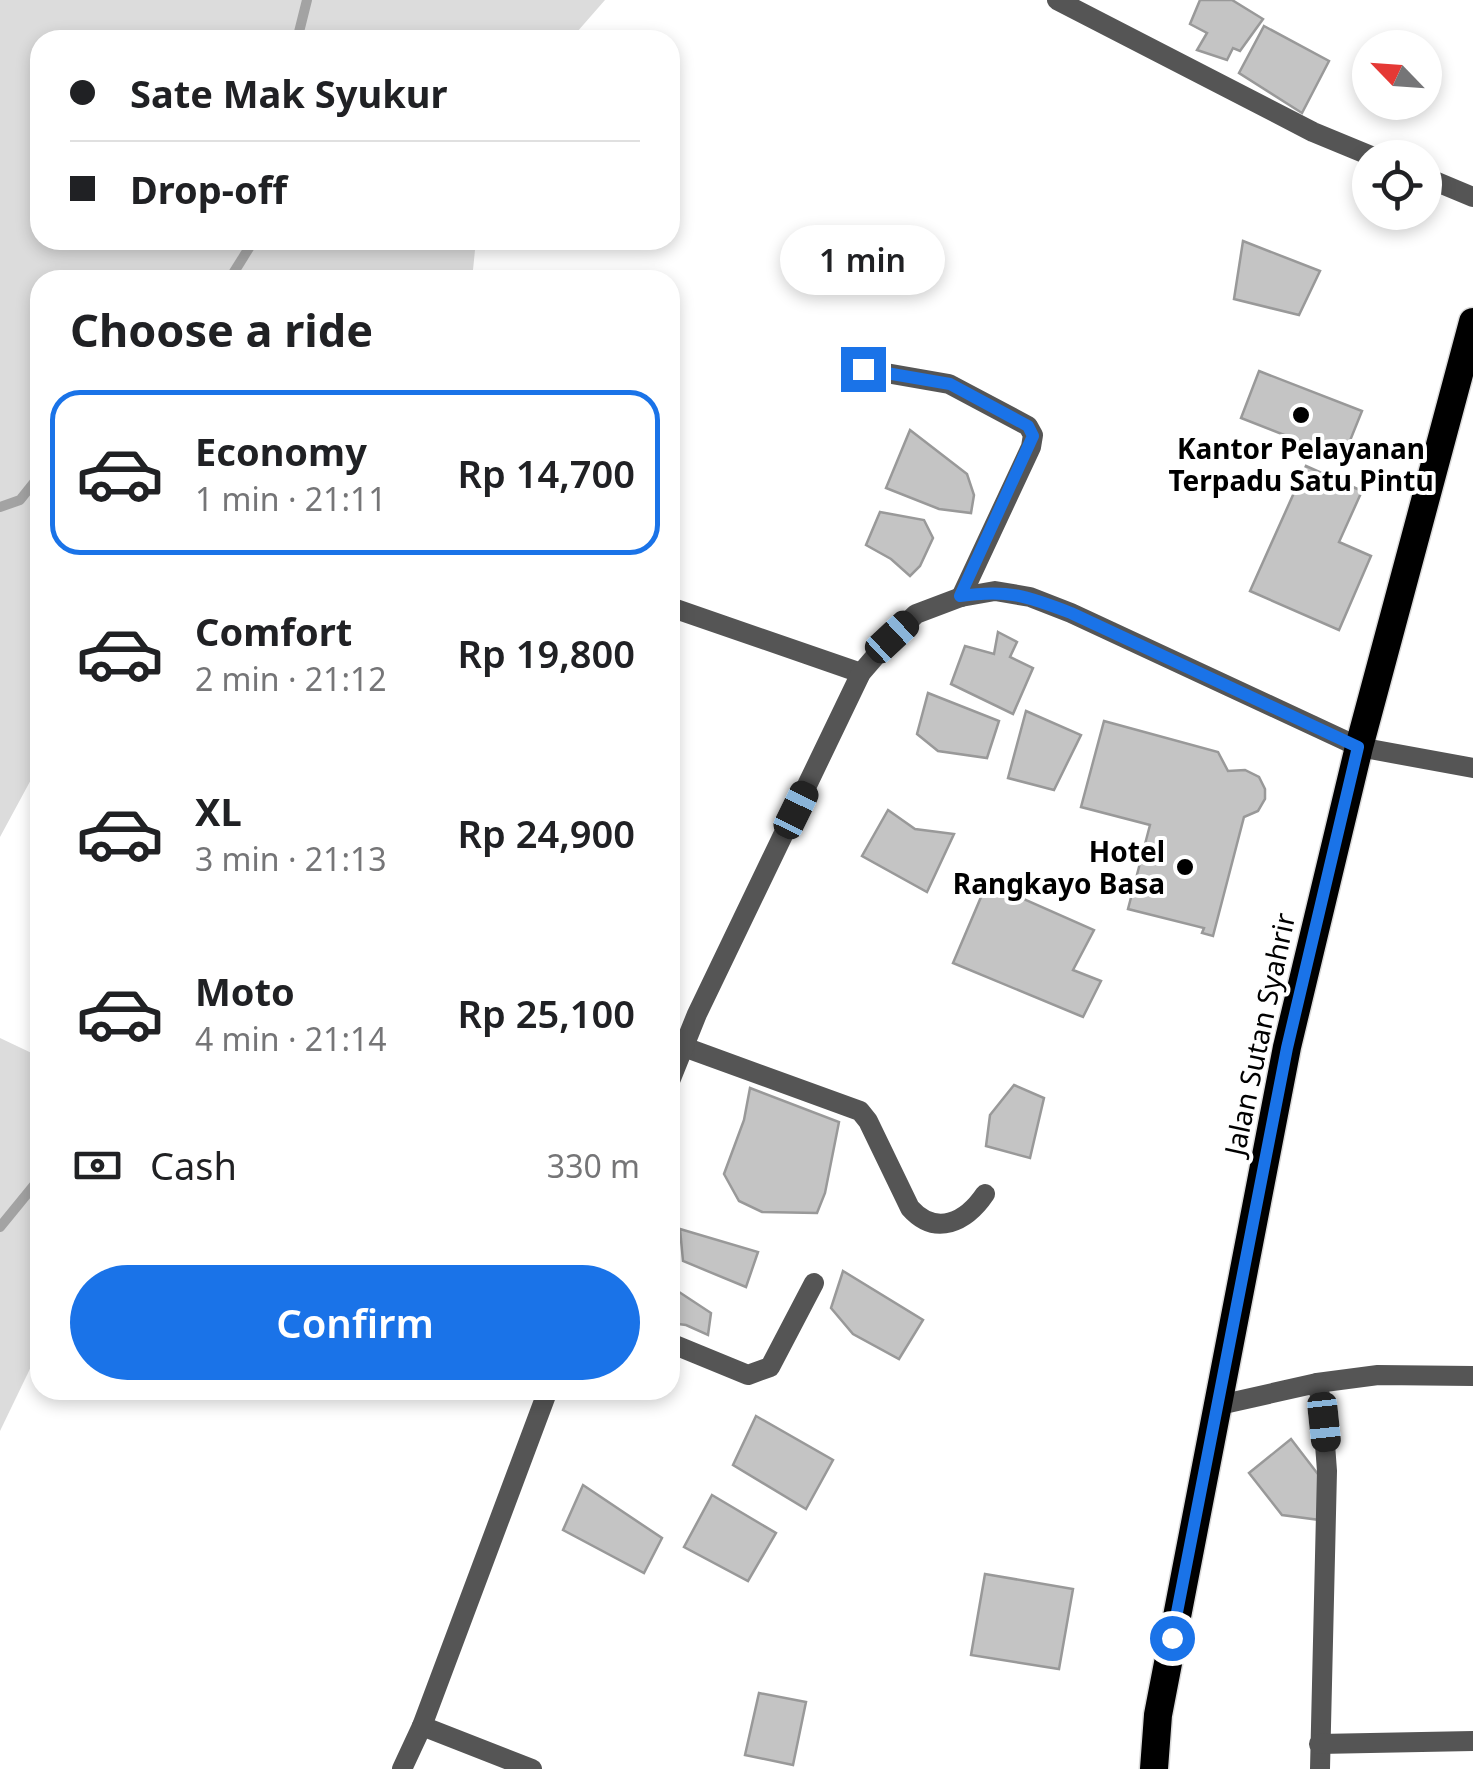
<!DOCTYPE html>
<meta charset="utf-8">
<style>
:root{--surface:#fff;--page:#f2f2f2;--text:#202124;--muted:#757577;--line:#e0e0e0;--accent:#1a73e8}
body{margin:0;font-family:"Noto Sans",sans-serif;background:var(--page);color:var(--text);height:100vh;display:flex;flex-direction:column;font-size:38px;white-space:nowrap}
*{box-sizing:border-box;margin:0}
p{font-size:32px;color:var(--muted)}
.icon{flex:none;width:55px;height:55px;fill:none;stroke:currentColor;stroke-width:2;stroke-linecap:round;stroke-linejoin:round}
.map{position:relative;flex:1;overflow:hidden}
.panel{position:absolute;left:30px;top:270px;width:650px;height:1130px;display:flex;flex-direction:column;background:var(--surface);border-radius:30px;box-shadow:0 5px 15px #0003}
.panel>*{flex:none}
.guide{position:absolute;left:30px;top:30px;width:650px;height:220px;border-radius:30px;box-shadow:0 5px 15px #0003;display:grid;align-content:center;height:220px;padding:0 40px;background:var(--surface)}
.needle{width:65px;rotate:295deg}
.tools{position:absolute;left:1352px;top:30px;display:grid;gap:20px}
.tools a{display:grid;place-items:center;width:90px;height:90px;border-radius:50%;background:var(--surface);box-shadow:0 5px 15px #0003;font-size:50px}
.end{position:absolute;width:45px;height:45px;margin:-22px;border:12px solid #1a73e8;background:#fff;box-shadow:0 0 0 5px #fff}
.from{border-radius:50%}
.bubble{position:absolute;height:70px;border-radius:35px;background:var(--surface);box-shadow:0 5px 15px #0003;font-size:32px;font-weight:600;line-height:70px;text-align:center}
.car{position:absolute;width:30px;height:60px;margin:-30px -15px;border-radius:12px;box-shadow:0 0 8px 2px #0007;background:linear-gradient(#222 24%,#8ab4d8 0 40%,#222 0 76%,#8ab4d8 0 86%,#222 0)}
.guide b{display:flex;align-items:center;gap:35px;height:95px;font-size:38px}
.guide b+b{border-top:2px solid var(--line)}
.guide i{width:25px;height:25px;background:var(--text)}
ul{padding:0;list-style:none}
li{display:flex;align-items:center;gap:30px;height:165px;margin:0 20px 15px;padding:0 20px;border:5px solid transparent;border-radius:30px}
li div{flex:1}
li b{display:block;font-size:38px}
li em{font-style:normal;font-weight:600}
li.current{border-color:var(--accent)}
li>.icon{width:90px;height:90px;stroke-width:1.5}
h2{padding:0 40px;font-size:45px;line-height:120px}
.pay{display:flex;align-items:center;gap:25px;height:110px;padding:0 40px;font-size:38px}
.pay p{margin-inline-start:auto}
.primary-button{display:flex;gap:20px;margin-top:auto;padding:20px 40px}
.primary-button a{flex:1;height:115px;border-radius:60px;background:var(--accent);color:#fff;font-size:40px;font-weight:600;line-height:115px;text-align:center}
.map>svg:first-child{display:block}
.green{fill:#dcdcdc}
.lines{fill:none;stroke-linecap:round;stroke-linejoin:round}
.stream{stroke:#a3a3a3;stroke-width:10}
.building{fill:#c4c4c4;stroke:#999;stroke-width:2.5}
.trunk-casing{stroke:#dbdbdb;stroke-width:31}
.service{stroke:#555;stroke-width:20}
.minor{stroke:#555;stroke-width:20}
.trunk{stroke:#000;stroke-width:28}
.route{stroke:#1a73e8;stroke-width:12}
.poi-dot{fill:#000;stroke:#fff;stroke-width:4}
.labels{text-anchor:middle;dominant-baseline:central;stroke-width:8;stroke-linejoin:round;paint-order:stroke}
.poi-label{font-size:28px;font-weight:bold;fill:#000;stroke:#fff}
.street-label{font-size:28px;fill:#000;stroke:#fff}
</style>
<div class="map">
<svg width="1473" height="1769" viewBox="0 0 1473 1769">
<rect width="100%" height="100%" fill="#fff"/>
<g class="green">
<polygon points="0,0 605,0 570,40 40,40 40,240 476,240 472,280 40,280 40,763 0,837"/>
<polygon points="0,1038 40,1057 40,1348 0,1431"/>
</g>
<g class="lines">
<g class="stream">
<polyline points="297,40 307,0"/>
<polyline points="229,280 254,240"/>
<polyline points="0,507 20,500 40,475"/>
<polyline points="0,1227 40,1178"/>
</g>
</g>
<g class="building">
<polygon points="1200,0 1232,0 1263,19 1240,51 1233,48 1227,60 1197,50 1207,33 1190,24"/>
<polygon points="1264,26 1329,61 1302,113 1239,73"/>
<polygon points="1243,241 1320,271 1299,315 1234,299"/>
<polygon points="1259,371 1362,411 1343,458 1241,418"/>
<polygon points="910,430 967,474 974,495 971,513 939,509 886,488"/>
<polygon points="1306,466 1362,491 1339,542 1371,556 1339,630 1250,591"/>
<polygon points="880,512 924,520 933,538 920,566 910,576 891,559 866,545"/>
<polygon points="998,632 1017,642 1010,657 1033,668 1013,714 951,684 965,646 994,654"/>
<polygon points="928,693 999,721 987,758 938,751 917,734"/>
<polygon points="1026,711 1081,735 1054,790 1008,778"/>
<polygon points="1104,721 1218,752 1228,771 1245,770 1259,777 1265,789 1265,799 1258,811 1244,817 1213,936 1202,933 1204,928 1128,909 1150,825 1081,807"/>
<polygon points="888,810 915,829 954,834 927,892 862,856"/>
<polygon points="987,883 1094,930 1073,970 1101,981 1083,1017 953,963"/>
<polygon points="1014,1085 1044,1098 1030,1158 986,1146 990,1115"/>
<polygon points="750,1088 839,1122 825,1193 817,1213 762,1212 739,1201 724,1174 744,1120"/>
<polygon points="680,1229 758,1252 746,1287 683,1261"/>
<polygon points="843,1271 923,1320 899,1359 853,1334 831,1308"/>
<polygon points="673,1288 711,1313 708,1335 686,1325 670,1323"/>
<polygon points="756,1416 833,1460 806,1509 733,1465"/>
<polygon points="1291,1439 1324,1482 1320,1520 1282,1515 1249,1473"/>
<polygon points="583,1485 662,1538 644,1573 563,1530"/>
<polygon points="712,1495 776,1533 748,1581 684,1547"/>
<polygon points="985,1574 1073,1589 1059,1669 971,1655"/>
<polygon points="759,1693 806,1702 793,1765 745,1755"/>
</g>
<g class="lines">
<defs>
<polyline id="trunk" points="1154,1769 1158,1715 1287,1047 1359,747 1473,322"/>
</defs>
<use href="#trunk" class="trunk-casing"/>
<polyline class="service" points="422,1726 532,1769"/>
<g class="minor">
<polyline points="1057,0 1313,132 1376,158"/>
<polyline points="1425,177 1473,197"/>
<polyline points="863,369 949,384 1028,426 1033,435 1031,447 961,597"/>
<polyline points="670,607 861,673"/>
<path d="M684,1047l176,64 8,10 42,87c26,29 56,14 75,-14"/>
<polyline points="670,1081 697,1014 861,673 892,637 916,614 961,597 995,591 1030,597 1071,613 1359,747 1473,768"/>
<polyline points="670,1343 748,1375 770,1367 814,1283"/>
<polyline points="1317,1383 1378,1375 1473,1376"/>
<polyline points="1215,1406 1317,1383 1322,1404 1327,1471 1320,1769"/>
<polyline points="1319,1744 1473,1741"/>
<polyline points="402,1769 422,1726 548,1390"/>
</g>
<use href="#trunk" class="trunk"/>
</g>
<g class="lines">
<path class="route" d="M863,369l87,15 78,42 5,10 -73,160c48,-7 67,0 111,17l287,134 -71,301 -115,590"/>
</g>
<g class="poi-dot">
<circle cx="1301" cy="415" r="10"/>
<circle cx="1185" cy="867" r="10"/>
</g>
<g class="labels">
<g class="poi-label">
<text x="1301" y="448">Kantor Pelayanan<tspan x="1301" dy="32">Terpadu Satu Pintu</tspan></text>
<text x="1165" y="851" text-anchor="end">Hotel<tspan x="1165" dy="32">Rangkayo Basa</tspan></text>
</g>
<g class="street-label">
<text transform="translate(1259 1034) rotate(-78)">Jalan Sutan Syahrir</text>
</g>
</g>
</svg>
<div class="tools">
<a><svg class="needle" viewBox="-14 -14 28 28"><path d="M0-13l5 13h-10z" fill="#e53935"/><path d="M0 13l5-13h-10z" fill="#757577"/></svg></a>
<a><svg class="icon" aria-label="locate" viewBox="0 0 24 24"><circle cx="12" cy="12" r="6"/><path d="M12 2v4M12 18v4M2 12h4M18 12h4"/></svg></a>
</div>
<i class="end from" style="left:1172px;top:1638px"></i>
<i class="end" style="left:863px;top:369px"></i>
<div class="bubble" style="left:780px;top:225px;width:165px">1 min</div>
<i class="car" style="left:892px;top:637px;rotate:47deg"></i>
<i class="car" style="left:796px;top:810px;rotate:26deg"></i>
<i class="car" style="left:1324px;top:1422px;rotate:174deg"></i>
<div class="guide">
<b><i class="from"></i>Sate Mak Syukur</b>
<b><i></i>Drop-off</b>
</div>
<section class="panel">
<h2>Choose a ride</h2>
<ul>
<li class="current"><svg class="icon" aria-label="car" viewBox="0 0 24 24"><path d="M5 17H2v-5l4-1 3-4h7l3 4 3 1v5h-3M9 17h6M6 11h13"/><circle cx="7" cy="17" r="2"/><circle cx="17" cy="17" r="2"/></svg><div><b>Economy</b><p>1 min · 21:11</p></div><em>Rp 14,700</em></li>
<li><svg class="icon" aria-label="car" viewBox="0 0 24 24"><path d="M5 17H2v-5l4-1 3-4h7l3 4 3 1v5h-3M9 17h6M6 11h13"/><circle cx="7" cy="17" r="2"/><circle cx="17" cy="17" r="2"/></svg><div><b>Comfort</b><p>2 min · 21:12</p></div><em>Rp 19,800</em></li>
<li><svg class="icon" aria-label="car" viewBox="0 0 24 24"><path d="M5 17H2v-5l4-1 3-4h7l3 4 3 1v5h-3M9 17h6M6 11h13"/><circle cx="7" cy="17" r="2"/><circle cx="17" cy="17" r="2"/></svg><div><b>XL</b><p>3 min · 21:13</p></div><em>Rp 24,900</em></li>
<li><svg class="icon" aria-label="car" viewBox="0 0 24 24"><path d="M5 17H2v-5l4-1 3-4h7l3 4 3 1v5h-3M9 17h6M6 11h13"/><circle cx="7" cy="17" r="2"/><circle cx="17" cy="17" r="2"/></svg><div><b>Moto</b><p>4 min · 21:14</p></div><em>Rp 25,100</em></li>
</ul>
<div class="pay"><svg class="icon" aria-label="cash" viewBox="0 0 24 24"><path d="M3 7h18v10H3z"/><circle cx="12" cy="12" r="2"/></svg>Cash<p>330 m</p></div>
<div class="primary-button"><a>Confirm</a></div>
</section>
</div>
